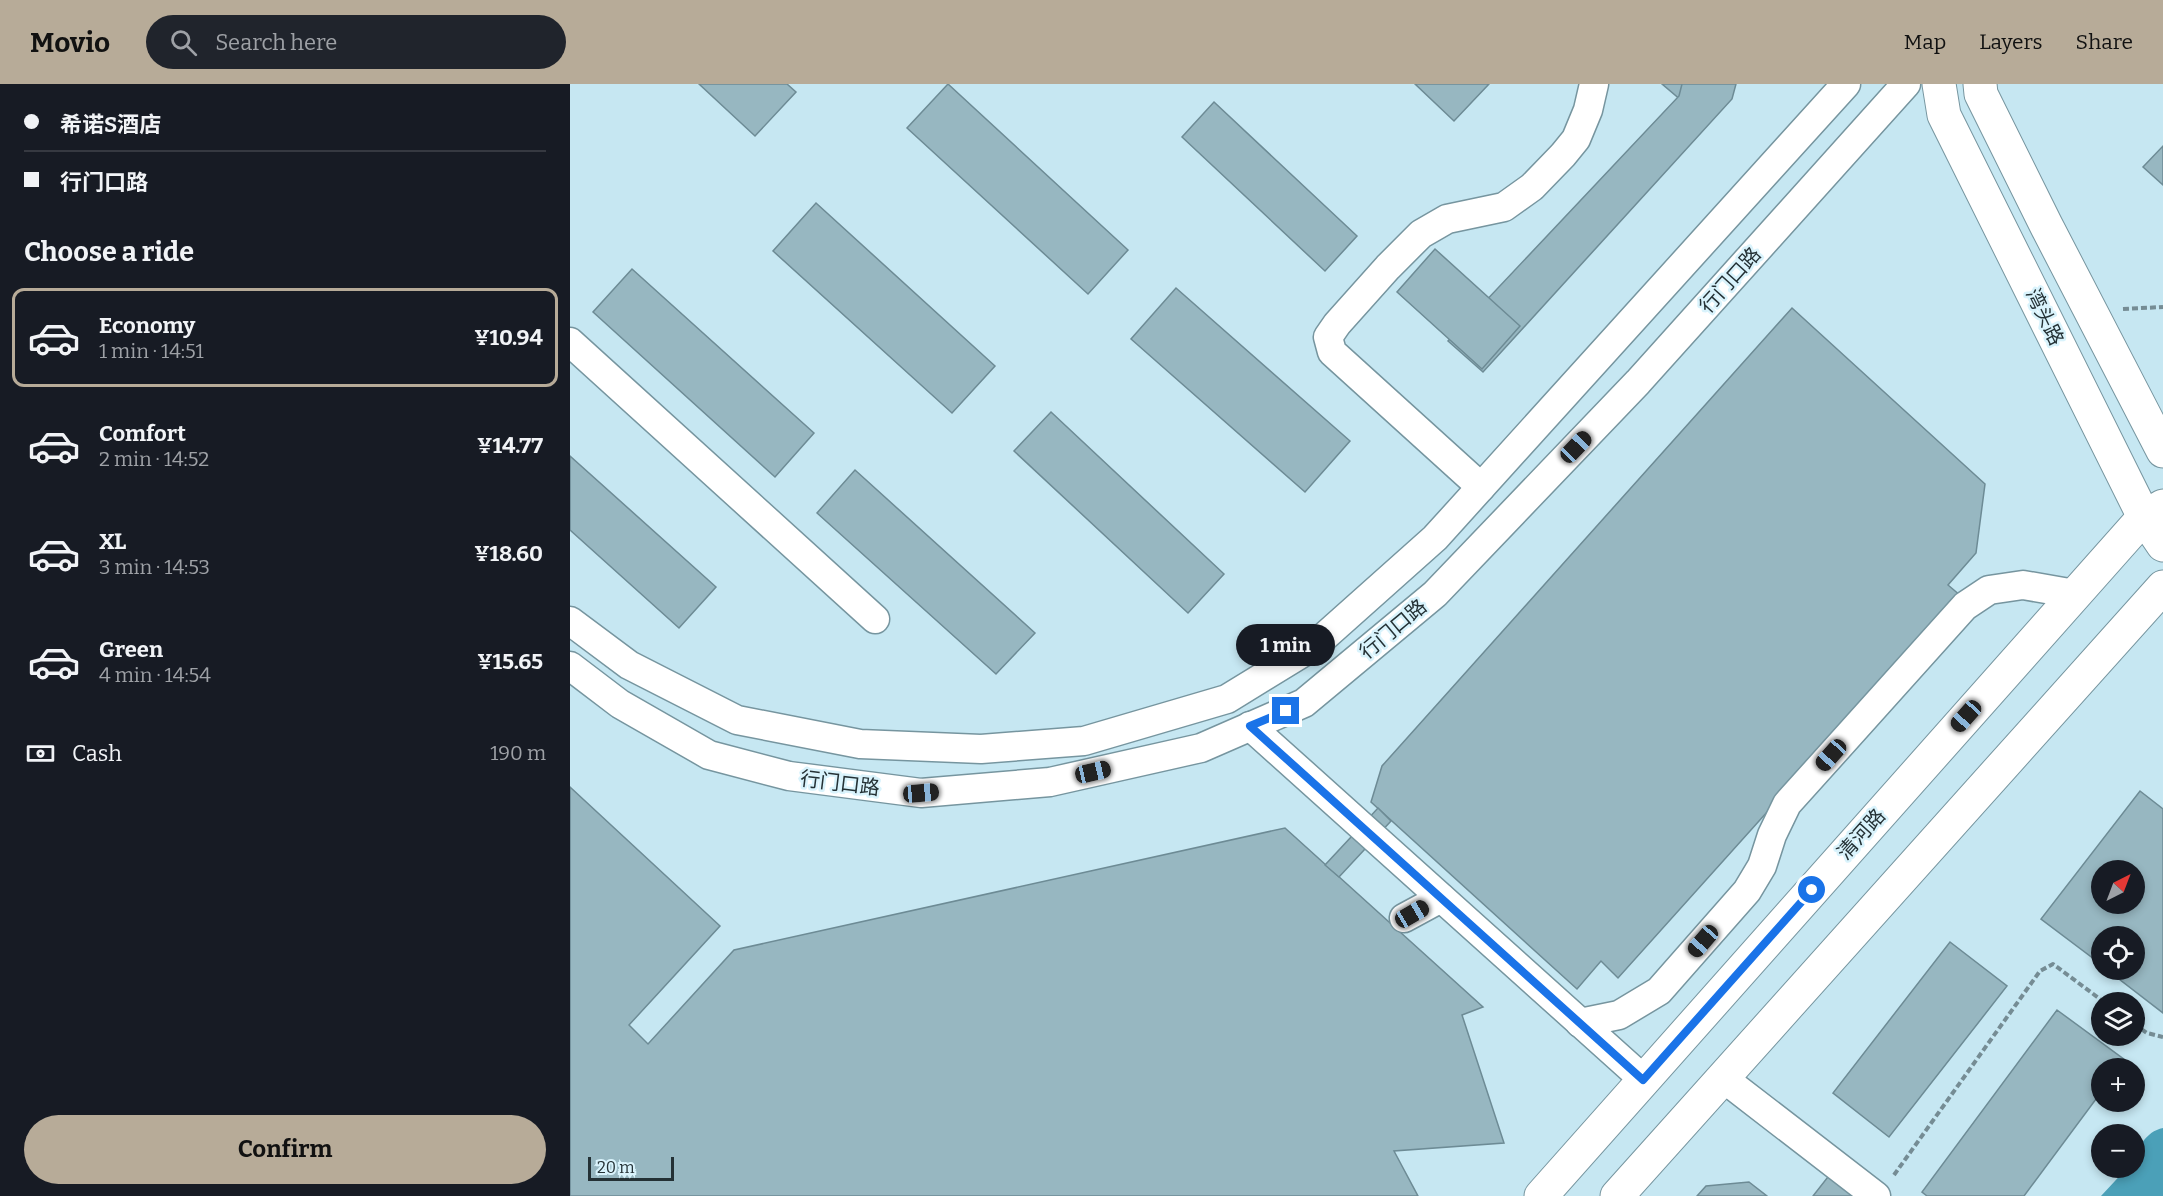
<!DOCTYPE html>
<meta charset="utf-8">
<style>
:root{--surface:#171b24;--page:#20242c;--text:#f1f3f6;--muted:#9ea1a6;--line:#363941;--accent:#b7ab98}
body{margin:0;font-family:Bitter,"Noto Sans SC",serif;background:var(--page);color:var(--text);height:100vh;display:flex;flex-direction:column;font-size:22px;white-space:nowrap}
*{box-sizing:border-box;margin:0}
p{font-size:20px;color:var(--muted)}
.icon{flex:none;width:33px;height:33px;fill:none;stroke:currentColor;stroke-width:2;stroke-linecap:round;stroke-linejoin:round}
.map{position:relative;flex:1;overflow:hidden}
.side{display:flex;flex-direction:column;background:var(--surface);width:570px}
.side>*{flex:none}
.top-card{display:grid;align-content:center;height:132px;padding:0 24px;background:var(--surface)}
.needle{width:39px;rotate:42deg}
.buttons{position:absolute;left:1521px;top:776px;display:grid;gap:12px}
.buttons a{display:grid;place-items:center;width:54px;height:54px;border-radius:50%;background:var(--surface);box-shadow:0 3px 9px #0003;font-size:30px}
.scale{position:absolute;left:18px;bottom:15px;width:86px;box-sizing:border-box;padding-left:6px;border:3px solid #243135;border-top:0;font-size:16px;line-height:21px;white-space:nowrap;color:#243135;-webkit-text-stroke:4px #d9f3fc;paint-order:stroke}
.end{position:absolute;width:27px;height:27px;margin:-14px;border:8px solid #1a73e8;background:#fff;box-shadow:0 0 0 3px #fff}
.from{border-radius:50%}
.bubble{position:absolute;height:42px;border-radius:21px;background:var(--surface);box-shadow:0 3px 9px #0003;font-size:20px;font-weight:700;line-height:42px;text-align:center}
.car{position:absolute;width:18px;height:36px;margin:-18px -9px;border-radius:8px;box-shadow:0 0 4px 2px #0007;background:linear-gradient(#222 24%,#8ab4d8 0 40%,#222 0 76%,#8ab4d8 0 86%,#222 0)}
.top-card b{display:flex;align-items:center;gap:21px;height:57px;font-size:22px}
.top-card b+b{border-top:2px solid var(--line)}
.top-card i{width:15px;height:15px;background:var(--text)}
ul{padding:0;list-style:none}
li{display:flex;align-items:center;gap:18px;height:99px;margin:0 12px 9px;padding:0 12px;border:3px solid transparent;border-radius:12px}
li div{flex:1}
li b{display:block;font-size:22px}
li em{font-style:normal;font-weight:700}
li.selected{border-color:var(--accent)}
li>.icon{width:54px;height:54px;stroke-width:1.5}
h2{padding:0 24px;font-size:27px;line-height:72px}
.pay{display:flex;align-items:center;gap:15px;height:66px;padding:0 24px;font-size:22px}
.pay p{margin-inline-start:auto}
.action{display:flex;gap:12px;margin-top:auto;padding:12px 24px}
.action a{flex:1;height:69px;border-radius:36px;background:var(--accent);color:#111;font-size:24px;font-weight:700;line-height:69px;text-align:center}
header{display:flex;align-items:center;gap:36px;box-sizing:border-box;height:84px;padding:0 30px;background:var(--accent);color:#111}
header strong{font-size:28px}
nav{display:flex;gap:33px;margin-inline-start:auto;font-size:21px}
.search{width:420px;height:54px;background:var(--page);display:flex;align-items:center;gap:15px;box-sizing:border-box;padding:0 21px;border-radius:33px;color:var(--muted);font-size:22px}
main{display:flex;flex:1;min-height:0}
.map>svg:first-child{display:block}
.water{fill:#4ba0b8}
.building{fill:#97b7c1;stroke:#6d8b95;stroke-width:1.5;fill-rule:evenodd}
.lines{fill:none;stroke-linecap:round;stroke-linejoin:round}
.minor-casing{stroke:#76959f;stroke-width:31}
.major-casing{stroke:#76959f;stroke-width:35}
.path{stroke:#758c94;stroke-width:4;stroke-dasharray:6 3;stroke-linecap:butt}
.minor{stroke:#fff;stroke-width:28}
.major{stroke:#fff;stroke-width:33}
.route{stroke:#1a73e8;stroke-width:8}
.labels{text-anchor:middle;dominant-baseline:central;stroke-width:5;stroke-linejoin:round;paint-order:stroke}
.street-label{font-size:20px;fill:#243135;stroke:#d9f3fc}
</style>
<header>
<strong>Movio</strong>
<div class="search"><svg class="icon" aria-label="search" viewBox="0 0 24 24"><circle cx="10" cy="10" r="6"/><path d="M15 15l6 6"/></svg>Search here</div>
<nav><a>Map</a><a>Layers</a><a>Share</a></nav>
</header>
<main>
<section class="side">
<div class="top-card">
<b><i class="from"></i>希诺S酒店</b>
<b><i></i>行门口路</b>
</div>
<h2>Choose a ride</h2>
<ul>
<li class="selected"><svg class="icon" aria-label="car" viewBox="0 0 24 24"><path d="M5 17H2v-5l4-1 3-4h7l3 4 3 1v5h-3M9 17h6M6 11h13"/><circle cx="7" cy="17" r="2"/><circle cx="17" cy="17" r="2"/></svg><div><b>Economy</b><p>1 min · 14:51</p></div><em>¥10.94</em></li>
<li><svg class="icon" aria-label="car" viewBox="0 0 24 24"><path d="M5 17H2v-5l4-1 3-4h7l3 4 3 1v5h-3M9 17h6M6 11h13"/><circle cx="7" cy="17" r="2"/><circle cx="17" cy="17" r="2"/></svg><div><b>Comfort</b><p>2 min · 14:52</p></div><em>¥14.77</em></li>
<li><svg class="icon" aria-label="car" viewBox="0 0 24 24"><path d="M5 17H2v-5l4-1 3-4h7l3 4 3 1v5h-3M9 17h6M6 11h13"/><circle cx="7" cy="17" r="2"/><circle cx="17" cy="17" r="2"/></svg><div><b>XL</b><p>3 min · 14:53</p></div><em>¥18.60</em></li>
<li><svg class="icon" aria-label="car" viewBox="0 0 24 24"><path d="M5 17H2v-5l4-1 3-4h7l3 4 3 1v5h-3M9 17h6M6 11h13"/><circle cx="7" cy="17" r="2"/><circle cx="17" cy="17" r="2"/></svg><div><b>Green</b><p>4 min · 14:54</p></div><em>¥15.65</em></li>
</ul>
<div class="pay"><svg class="icon" aria-label="cash" viewBox="0 0 24 24"><path d="M3 7h18v10H3z"/><circle cx="12" cy="12" r="2"/></svg>Cash<p>190 m</p></div>
<div class="action"><a>Confirm</a></div>
</section>
<div class="map">
<svg width="1593" height="1112" viewBox="0 0 1593 1112">
<rect width="100%" height="100%" fill="#c6e7f2"/>
<path class="water" d="M1593,1044v68h-62l27,-29h6c0,-16 12,-36 29,-39z"/>
<g class="building">
<polygon points="129,0 217,0 226,8 185,52"/>
<polygon points="378,0 558,166 518,210 337,44"/>
<polygon points="845,0 919,0 884,37"/>
<polygon points="1092,0 1159,0 1161,1 1132,34"/>
<polygon points="1112,0 1166,0 1162,15 913,288 878,257 1109,12"/>
<polygon points="644,18 787,152 755,187 612,53"/>
<polygon points="1593,62 1593,101 1573,83"/>
<polygon points="246,119 425,282 382,329 203,167"/>
<polygon points="865,165 950,242 912,285 827,208"/>
<polygon points="62,185 244,349 205,393 23,228"/>
<polygon points="606,204 780,357 735,408 561,255"/>
<polygon points="1222,224 1415,400 1406,469 1378,501 1391,512 1048,894 1031,877 1007,905 801,718 812,682"/>
<polygon points="481,328 654,490 618,529 444,367"/>
<polygon points="0,372 146,503 109,544 0,446"/>
<polygon points="285,386 465,549 426,590 247,429"/>
<polygon points="0,703 150,842 59,941 78,960 164,866 715,744 913,923 892,931 934,1059 824,1067 848,1112 0,1112"/>
<path d="M1570,707l23,18v204l-57,-44h28v-33h-32v29l-61,-46zM1532,786h32v33h-32z"/>
<polygon points="808,724 821,737 769,793 755,781"/>
<polygon points="1380,858 1437,902 1319,1053 1263,1009"/>
<polygon points="1487,926 1555,976 1549,984 1532,984 1532,1007 1454,1112 1357,1112 1352,1108"/>
<polygon points="1261,1089 1288,1112 1243,1112"/>
<polygon points="1179,1098 1197,1112 1127,1112 1136,1102"/>
</g>
<g class="lines">
<defs>
<g id="minor">
<polyline points="0,258 305,535"/>
<polyline points="911,403 762,268 758,253 767,240 818,183 851,150 877,135 934,123 962,103 993,71 1006,55 1018,26 1024,0"/>
<polyline points="0,537 59,581 167,636 290,660 411,665 514,657 657,615 745,561 865,454 1276,0"/>
<polyline points="0,582 50,620 139,671 219,692 351,709 480,698 631,664 734,619 865,510 1068,298 1336,0"/>
<polyline points="680,642 1073,995"/>
<polyline points="834,834 871,814"/>
<polyline points="1010,939 1049,931 1089,907 1177,807 1192,782 1202,751 1217,720 1395,522 1419,506 1453,501 1505,510"/>
<polyline points="1153,994 1306,1112"/>
</g>
<g id="major">
<polyline points="1369,0 1374,31 1574,433 1593,461"/>
<polyline points="1410,0 1411,10 1476,141 1593,367"/>
<polyline points="971,1112 1574,433 1593,422"/>
<polyline points="1047,1112 1593,503"/>
</g>
</defs>
<use href="#minor" class="minor-casing"/>
<use href="#major" class="major-casing"/>
<g class="path">
<polyline points="1553,225 1593,223"/>
<polyline points="1564,940 1577,949 1593,953"/>
<polyline points="1324,1091 1470,887 1483,880 1534,918"/>
</g>
<use href="#minor" class="minor"/>
<use href="#major" class="major"/>
</g>
<g class="lines">
<polyline class="route" points="716,627 680,642 1073,996 1242,806"/>
</g>
<g class="labels">
<g class="street-label">
<text transform="translate(1160 196) rotate(-48)">行门口路</text>
<text transform="translate(1475 233) rotate(64)">湾头路</text>
<text transform="translate(823 545) rotate(-40)">行门口路</text>
<text transform="translate(270 699) rotate(7)">行门口路</text>
<text transform="translate(1291 750) rotate(-48)">清河路</text>
</g>
</g>
</svg>
<div class="buttons">
<a><svg class="needle" viewBox="-14 -14 28 28"><path d="M0-13l5 13h-10z" fill="#e53935"/><path d="M0 13l5-13h-10z" fill="#9ea1a6"/></svg></a>
<a><svg class="icon" aria-label="locate" viewBox="0 0 24 24"><circle cx="12" cy="12" r="6"/><path d="M12 2v4M12 18v4M2 12h4M18 12h4"/></svg></a>
<a><svg class="icon" aria-label="layers" viewBox="0 0 24 24"><path d="M12 4l9 5-9 5-9-5zM3 14l9 5 9-5"/></svg></a>
<a>+</a>
<a>−</a>
</div>
<div class="scale">20 m</div>
<i class="end from" style="left:1242px;top:806px"></i>
<i class="end" style="left:716px;top:627px"></i>
<div class="bubble" style="left:666px;top:540px;width:99px">1 min</div>
<i class="car" style="left:1006px;top:363px;rotate:44deg"></i>
<i class="car" style="left:1396px;top:632px;rotate:222deg"></i>
<i class="car" style="left:1261px;top:671px;rotate:222deg"></i>
<i class="car" style="left:523px;top:688px;rotate:77deg"></i>
<i class="car" style="left:351px;top:709px;rotate:85deg"></i>
<i class="car" style="left:842px;top:830px;rotate:60deg"></i>
<i class="car" style="left:1133px;top:857px;rotate:221deg"></i>
</div>
</main>
